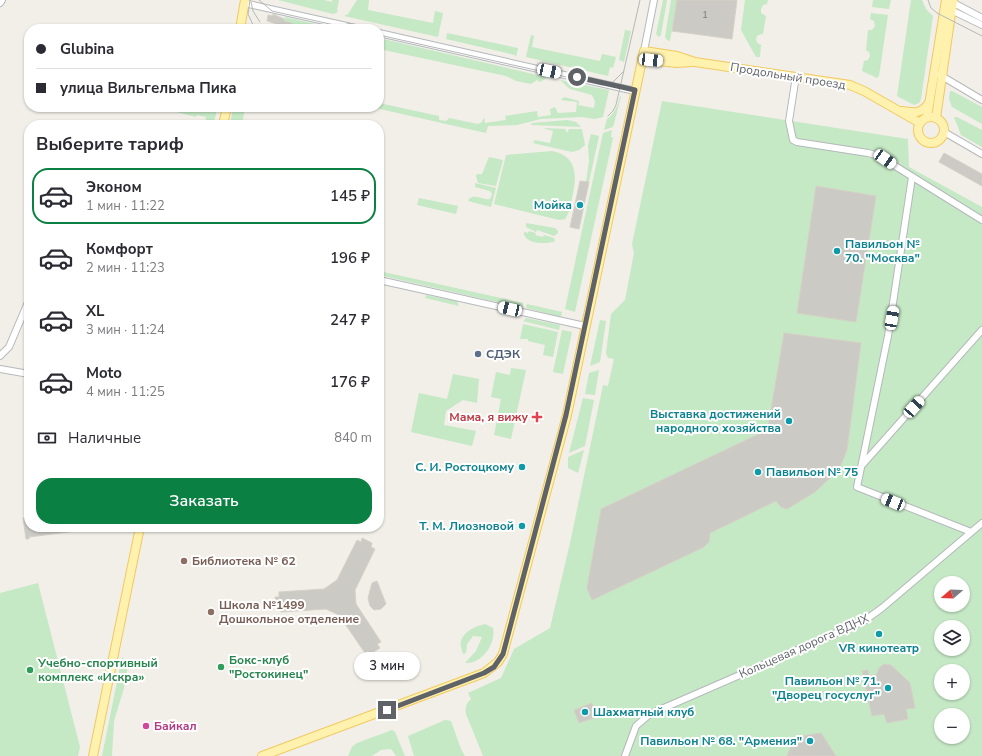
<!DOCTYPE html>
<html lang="ru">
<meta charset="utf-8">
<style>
:root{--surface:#fff;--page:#f7f7f7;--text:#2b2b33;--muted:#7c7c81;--line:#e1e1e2;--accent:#0b8043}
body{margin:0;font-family:"Nunito Sans",sans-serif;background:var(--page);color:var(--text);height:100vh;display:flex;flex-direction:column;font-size:15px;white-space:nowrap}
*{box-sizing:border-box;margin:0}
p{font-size:13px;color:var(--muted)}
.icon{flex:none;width:22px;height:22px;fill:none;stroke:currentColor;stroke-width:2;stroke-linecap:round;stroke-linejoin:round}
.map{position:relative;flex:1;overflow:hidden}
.panel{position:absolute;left:24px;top:120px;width:360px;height:412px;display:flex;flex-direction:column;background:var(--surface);border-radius:16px;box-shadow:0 1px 3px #0004}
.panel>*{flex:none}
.guide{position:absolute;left:24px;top:24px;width:360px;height:88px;border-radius:16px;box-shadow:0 1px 3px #0004;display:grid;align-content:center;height:88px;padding:0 12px;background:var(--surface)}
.needle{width:26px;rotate:251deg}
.tools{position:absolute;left:934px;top:576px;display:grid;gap:8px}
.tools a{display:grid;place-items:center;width:36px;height:36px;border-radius:50%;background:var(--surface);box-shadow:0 1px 3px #0004;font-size:20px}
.end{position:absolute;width:18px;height:18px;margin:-9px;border:5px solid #5f6368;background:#fff;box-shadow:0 0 0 2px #fff}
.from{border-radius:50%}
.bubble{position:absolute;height:28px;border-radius:14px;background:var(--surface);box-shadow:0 1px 3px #0004;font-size:13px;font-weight:600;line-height:28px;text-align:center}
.car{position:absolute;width:12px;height:24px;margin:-12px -6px;border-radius:5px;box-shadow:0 0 3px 1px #0007;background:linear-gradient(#fff 24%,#345 0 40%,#fff 0 76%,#345 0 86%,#fff 0)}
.guide b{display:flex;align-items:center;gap:14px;height:38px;font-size:15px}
.guide b+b{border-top:1px solid var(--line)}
.guide i{width:10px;height:10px;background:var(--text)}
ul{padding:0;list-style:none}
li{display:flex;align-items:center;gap:12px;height:56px;margin:0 8px 6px;padding:0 4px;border:2px solid transparent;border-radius:16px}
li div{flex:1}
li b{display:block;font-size:15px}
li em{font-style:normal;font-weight:600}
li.selected{border-color:var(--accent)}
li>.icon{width:36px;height:36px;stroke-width:1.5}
h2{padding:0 12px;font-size:18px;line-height:48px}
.pay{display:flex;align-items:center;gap:10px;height:44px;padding:0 12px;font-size:15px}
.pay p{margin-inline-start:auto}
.button{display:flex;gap:8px;margin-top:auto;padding:8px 12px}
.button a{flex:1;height:46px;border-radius:16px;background:var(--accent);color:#fff;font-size:16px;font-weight:600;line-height:46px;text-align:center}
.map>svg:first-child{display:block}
.green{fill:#c5e8c5;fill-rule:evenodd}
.building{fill:#cccac5;stroke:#d6d1c6}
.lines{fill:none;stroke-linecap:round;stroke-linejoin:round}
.minor-casing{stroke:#b5b8bc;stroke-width:8}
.major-casing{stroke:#f2c960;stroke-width:10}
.minor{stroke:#fff;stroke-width:6}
.major{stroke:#fff2af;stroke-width:8}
.tram{stroke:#b6b7b8;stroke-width:1}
.route{stroke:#5f6368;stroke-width:5}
.culture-dot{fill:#0f9aa8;stroke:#fff;stroke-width:1.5}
.service-dot{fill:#5c6f8a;stroke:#fff;stroke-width:1.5}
.health-dot{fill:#e0444e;stroke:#fff;stroke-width:1.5}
.education-dot{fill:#8d6e63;stroke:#fff;stroke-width:1.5}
.leisure-dot{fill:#2e9e5b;stroke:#fff;stroke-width:1.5}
.hotel-dot{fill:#d1479c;stroke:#fff;stroke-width:1.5}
.labels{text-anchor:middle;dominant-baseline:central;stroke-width:4;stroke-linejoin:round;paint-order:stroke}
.number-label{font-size:10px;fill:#7a7d7f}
.street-label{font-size:12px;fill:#5f6368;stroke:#fff}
.culture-label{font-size:12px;font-weight:bold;fill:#0d838f;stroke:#fff;text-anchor:end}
.service-label{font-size:12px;font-weight:bold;fill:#4e5e75;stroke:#fff;text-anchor:start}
.health-label{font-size:12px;font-weight:bold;fill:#be3a42;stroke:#fff;text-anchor:end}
.education-label{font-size:12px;font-weight:bold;fill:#785e54;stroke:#fff;text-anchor:start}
.leisure-label{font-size:12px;font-weight:bold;fill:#27864d;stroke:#fff;text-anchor:start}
.hotel-label{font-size:12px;font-weight:bold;fill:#b23c85;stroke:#fff;text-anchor:start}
</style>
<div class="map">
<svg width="982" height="756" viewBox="0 0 982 756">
<rect width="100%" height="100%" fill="#f1efe8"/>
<g class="green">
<polygon points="278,0 324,0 332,2 332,0 339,0 337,10 338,11 336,13 333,14"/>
<polygon points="357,0 369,0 368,10 433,23 435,11 443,13 438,37 344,16 348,14"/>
<polygon points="663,0 667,0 661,35 659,37 656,34"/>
<polygon points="671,0 677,0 670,41 667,40 665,37"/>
<polygon points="745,0 768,0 767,4 763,5 761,9 761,13 766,16 763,34 758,35 756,38 757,43 761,45 760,57 756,57 741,30"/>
<polygon points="873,0 891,0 889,9 872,7"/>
<polygon points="911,0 922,0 926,9 933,16 921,99 919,103 914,105 897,96"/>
<polygon points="871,13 888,15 879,76 877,78 862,71 864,61 868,60 870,56 869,52 866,50 868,30 872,30 875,26 874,21 870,19"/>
<polygon points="285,17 337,29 292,29 290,28 291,23 284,21"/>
<polygon points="625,30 631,31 624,62 619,60"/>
<polygon points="447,33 518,48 516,57 515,55 446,39"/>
<polygon points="531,35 534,36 532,47 600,61 602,54 616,57 613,68 610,67 608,76 526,57"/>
<polygon points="379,38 546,77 547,78 540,82 537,80 531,84 516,81 506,76 379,49"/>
<polygon points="560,80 609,90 603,117 595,119 582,117 541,119 517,125 488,126 486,133 371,107 379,107 379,103 439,116 439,120 446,121 449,118 478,124 482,122 484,117 485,123 506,120 505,116 537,111 538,117 551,115 550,109 555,107 558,113 576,112 577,102 561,100 564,97 579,101 578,105 594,108 595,101 592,95 570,89"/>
<polygon points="950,91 952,91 982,107 982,124 952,107 949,99"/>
<path d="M620,96l1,1 -8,30 -9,3 3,-11c8,-6 11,-13 13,-23z"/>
<path d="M662,101l246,38 1,28 73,40v549h-499l-17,-42c-1,-6 0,-11 5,-15l-3,-6 33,-15 13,-29 36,-21 20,-85 33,-158 5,1 6,-27 -6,-1 -2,-5 5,-39 14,-14 9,-47 -2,-9zM941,583h22v22h-22zM941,627h22v22h-22zM941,671h22v22h-22zM941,715h22v22h-22z"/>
<polygon points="165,107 189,107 201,110 202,107 218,107 213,125 205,124 206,117 197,115 196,117 164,109"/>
<polygon points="233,107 245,107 242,125 230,125"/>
<polygon points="954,117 957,117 982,130 982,147 961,135"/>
<polygon points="567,120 576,122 581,127 531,125 532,123"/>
<polygon points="543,128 565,129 567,133 569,129 582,129 585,145 579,150 572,152 528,142 534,143 534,140 550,143 553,131"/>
<polygon points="612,130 611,137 613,138 575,312 565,309 603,133"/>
<polygon points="591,134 599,136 589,182 586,182 589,161 588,145"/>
<path d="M552,151c26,5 25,26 20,47 -2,8 -2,14 -7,21l-6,1 -65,-16 12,-49z"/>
<polygon points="489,157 503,160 496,186 478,183 476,176 477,174 482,174"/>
<path d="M475,183l21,5 -5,19 -23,-6 2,-3c7,-4 15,3 20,1l2,-5 -2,-3 -15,-4z"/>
<polygon points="419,198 458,206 456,214 417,205"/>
<polygon points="526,223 555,228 558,231 558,233 554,236 537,230 536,232 526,227"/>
<path d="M529,231l7,2 -1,2 8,2 1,-2 10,3 1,3c-8,4 -32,3 -31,-9l4,1z"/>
<polygon points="379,271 523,303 523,308 379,275"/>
<polygon points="426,295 457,301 459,306 425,298"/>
<polygon points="527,304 562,312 561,317 526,308"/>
<polygon points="526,318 560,325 559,330 523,321"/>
<polygon points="600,320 606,321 600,362 590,366"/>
<polygon points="523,324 558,332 553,357 543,355 545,345 528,341 528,339 520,339"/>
<polygon points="562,330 572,332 563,374 553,372"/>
<polygon points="511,368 526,370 511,439 494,435 501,399 491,397 496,372 510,375"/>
<polygon points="599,370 595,395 585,394 589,373"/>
<polygon points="453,374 479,379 477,403 463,400 446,411 444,425 476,431 472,446 411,432 419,393 447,399"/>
<polygon points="583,398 594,400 585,446 569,453"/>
<polygon points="584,450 578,473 568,468 568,457"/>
<polygon points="38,583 80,747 78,756 0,756 0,593"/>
<path d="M485,624l8,4c3,16 -11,36 -28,35l11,-12 6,-14 -9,-1 -6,8 -1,9 -3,1c-1,-4 -3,-10 -2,-13 3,-10 15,-15 24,-17z"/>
<polygon points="122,657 128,665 124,688 114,721 112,756 102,756"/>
<polygon points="445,720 451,721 461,749 465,756 414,756 408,736"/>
<polygon points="392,730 395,732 405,756 396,756 391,749 381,750 372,756 348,756 352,747 357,743"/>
</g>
<g class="building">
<polygon points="677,0 737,0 732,39 672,31"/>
<polygon points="273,14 284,19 284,21 292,23 290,28 267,21 268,15 273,16"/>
<polygon points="944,153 982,174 982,186 939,162"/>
<polygon points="580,181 589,182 579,229 570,227"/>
<polygon points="816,186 876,196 856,322 797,313"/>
<polygon points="784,333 861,343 847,450 841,465 830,478 815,492 787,509 781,507 776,501 710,533 709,542 704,547 592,600 587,588 601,509 765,431 768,427"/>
<polygon points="23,518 29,518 29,527 84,527 84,530 29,537 29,539 26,539"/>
<polygon points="362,538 372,543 371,547 375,549 355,590 356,604 381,642 377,644 380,648 370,654 368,651 365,653 339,615 326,609 281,612 280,608 276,608 275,597 279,597 279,592 324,589 337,580 357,540 361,542"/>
<polygon points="377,581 386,604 381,609 374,610 370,606 368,598 372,583"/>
<polygon points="884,664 891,665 910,683 915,708 906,709 908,719 887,723 884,714 872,716 862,671 868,670 869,676 877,674 879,668"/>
<polygon points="592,703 597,717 579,723 574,710"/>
<polygon points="821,733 836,756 787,756 795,737"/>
</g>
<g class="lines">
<defs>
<g id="minor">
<polyline points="950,1 982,18"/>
<polyline points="0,3 2,0"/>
<polyline points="244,3 360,29"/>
<polyline points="949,9 982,25"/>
<polyline points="379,33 635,91"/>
<polyline points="644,51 654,0"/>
<polyline points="940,75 982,100"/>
<polyline points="796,76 789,121 793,140 797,142 868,153 879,156 982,220"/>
<polyline points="944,132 982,154"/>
<polyline points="912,177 888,336 857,487 971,532"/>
<polyline points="379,280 585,326"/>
<polyline points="0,356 9,347 29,300"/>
<polyline points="0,369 29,374"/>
<polyline points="863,464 982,330"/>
<polyline points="625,756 636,726 650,714 864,621 882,608 982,523"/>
</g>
<g id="major">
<polyline points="240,29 245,0"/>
<polyline points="642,59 676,63 692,62"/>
<path d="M902,111c13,2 19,3 27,-8"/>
<circle cx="931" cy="130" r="13"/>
<polyline points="927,117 946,0"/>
<polyline points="936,118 953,0"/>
<polyline points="223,125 227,107"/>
<polyline points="93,756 140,527"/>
<polyline points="262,756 484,673 498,662 503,654 567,415 644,51 677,56 695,62 850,85 864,91 920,123"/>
</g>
</defs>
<use href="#minor" class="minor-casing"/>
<use href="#major" class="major-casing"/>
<use href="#minor" class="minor"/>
<use href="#major" class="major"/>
<g class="tram">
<polyline points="250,0 248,14 255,29"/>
<polyline points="259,0 272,11 352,29"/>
<polyline points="928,0 931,8 937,13 982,36"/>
<polyline points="251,2 253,11 260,22"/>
<polyline points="347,23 374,29"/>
<polyline points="379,35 602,85 613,82 624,71"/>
<polyline points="608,116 613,111 616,105 640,0"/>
</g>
</g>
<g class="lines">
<polyline class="route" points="387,710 484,673 494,667 503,654 566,415 635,90 577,77"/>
</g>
<g class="culture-dot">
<circle cx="580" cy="205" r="4"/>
<circle cx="837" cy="251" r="4"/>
<circle cx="789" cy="421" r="4"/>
<circle cx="522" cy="467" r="4"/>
<circle cx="758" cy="472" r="4"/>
<circle cx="522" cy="526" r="4"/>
<circle cx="879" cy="634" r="4"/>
<circle cx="888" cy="688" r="4"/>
<circle cx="585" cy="712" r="4"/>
<circle cx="810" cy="741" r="4"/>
</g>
<circle class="service-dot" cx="478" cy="354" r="4"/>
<path class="health-dot" d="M535 411h4v4h4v4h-4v4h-4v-4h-4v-4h4z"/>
<g class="education-dot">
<circle cx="184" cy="561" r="4"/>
<circle cx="211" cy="612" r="4"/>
</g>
<g class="leisure-dot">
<circle cx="221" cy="667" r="4"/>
<circle cx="30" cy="670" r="4"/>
</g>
<circle class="hotel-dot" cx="146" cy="726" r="4"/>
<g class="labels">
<g class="number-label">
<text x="705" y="15">1</text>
</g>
<g class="street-label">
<text transform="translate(788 76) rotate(9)">Продольный проезд</text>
<text transform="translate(804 646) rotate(-24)">Кольцевая дорога ВДНХ</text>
</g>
<g class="culture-label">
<text x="572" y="205">Мойка</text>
<text x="845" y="244" text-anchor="start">Павильон №<tspan x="845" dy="14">70. "Москва"</tspan></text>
<text x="781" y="414">Выставка достижений<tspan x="781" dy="14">народного хозяйства</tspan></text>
<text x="514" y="467">С. И. Ростоцкому</text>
<text x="766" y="472" text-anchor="start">Павильон № 75</text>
<text x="514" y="526">Т. М. Лиозновой</text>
<text x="879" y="648" text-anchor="middle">VR кинотеатр</text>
<text x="880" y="681">Павильон № 71.<tspan x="880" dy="14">"Дворец госуслуг"</tspan></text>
<text x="593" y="712" text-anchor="start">Шахматный клуб</text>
<text x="802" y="741">Павильон № 68. "Армения"</text>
</g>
<g class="service-label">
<text x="486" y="354">СДЭК</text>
</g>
<g class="health-label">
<text x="528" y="417">Мама, я вижу</text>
</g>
<g class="education-label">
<text x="192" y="561">Библиотека № 62</text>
<text x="219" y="605">Школа №1499<tspan x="219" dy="14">Дошкольное отделение</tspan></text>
</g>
<g class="leisure-label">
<text x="229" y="660">Бокс-клуб<tspan x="229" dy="14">"Ростокинец"</tspan></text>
<text x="38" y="663">Учебно-спортивный<tspan x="38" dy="14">комплекс «Искра»</tspan></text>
</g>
<g class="hotel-label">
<text x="154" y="726">Байкал</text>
</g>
</g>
</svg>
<div class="tools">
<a><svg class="needle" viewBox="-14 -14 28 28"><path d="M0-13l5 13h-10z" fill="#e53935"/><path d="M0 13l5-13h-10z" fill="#7c7c81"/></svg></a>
<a><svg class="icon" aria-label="layers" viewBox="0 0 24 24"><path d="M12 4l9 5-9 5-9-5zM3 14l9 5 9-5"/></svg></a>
<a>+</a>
<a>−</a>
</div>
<i class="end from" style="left:577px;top:77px"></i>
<i class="end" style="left:387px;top:710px"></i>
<div class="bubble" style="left:354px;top:652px;width:66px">3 мин</div>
<i class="car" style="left:651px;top:60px;rotate:96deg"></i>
<i class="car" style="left:549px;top:71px;rotate:102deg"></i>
<i class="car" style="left:885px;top:159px;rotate:124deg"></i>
<i class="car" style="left:510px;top:309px;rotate:283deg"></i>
<i class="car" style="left:892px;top:318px;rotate:10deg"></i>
<i class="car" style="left:914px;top:407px;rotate:42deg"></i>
<i class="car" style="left:893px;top:502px;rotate:292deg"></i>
<div class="guide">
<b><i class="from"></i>Glubina</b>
<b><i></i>улица Вильгельма Пика</b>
</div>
<section class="panel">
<h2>Выберите тариф</h2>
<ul>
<li class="selected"><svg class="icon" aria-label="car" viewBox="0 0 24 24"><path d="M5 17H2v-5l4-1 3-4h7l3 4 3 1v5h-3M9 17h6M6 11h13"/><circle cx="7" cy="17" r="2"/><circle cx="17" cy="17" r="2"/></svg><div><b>Эконом</b><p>1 мин · 11:22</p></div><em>145 ₽</em></li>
<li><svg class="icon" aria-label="car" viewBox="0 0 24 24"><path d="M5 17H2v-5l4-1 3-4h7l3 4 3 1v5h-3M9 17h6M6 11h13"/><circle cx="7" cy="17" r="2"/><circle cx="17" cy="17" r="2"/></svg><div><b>Комфорт</b><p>2 мин · 11:23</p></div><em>196 ₽</em></li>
<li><svg class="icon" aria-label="car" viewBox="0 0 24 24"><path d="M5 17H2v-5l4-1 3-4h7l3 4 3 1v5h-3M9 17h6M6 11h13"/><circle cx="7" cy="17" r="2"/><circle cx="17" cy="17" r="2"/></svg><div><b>XL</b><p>3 мин · 11:24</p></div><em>247 ₽</em></li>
<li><svg class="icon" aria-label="car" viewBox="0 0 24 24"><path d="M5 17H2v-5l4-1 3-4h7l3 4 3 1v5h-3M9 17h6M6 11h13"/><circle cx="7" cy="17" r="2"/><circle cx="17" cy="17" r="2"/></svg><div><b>Moto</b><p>4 мин · 11:25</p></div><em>176 ₽</em></li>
</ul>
<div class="pay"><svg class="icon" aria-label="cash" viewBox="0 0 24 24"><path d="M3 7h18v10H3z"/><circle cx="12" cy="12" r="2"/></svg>Наличные<p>840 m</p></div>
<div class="button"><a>Заказать</a></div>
</section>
</div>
